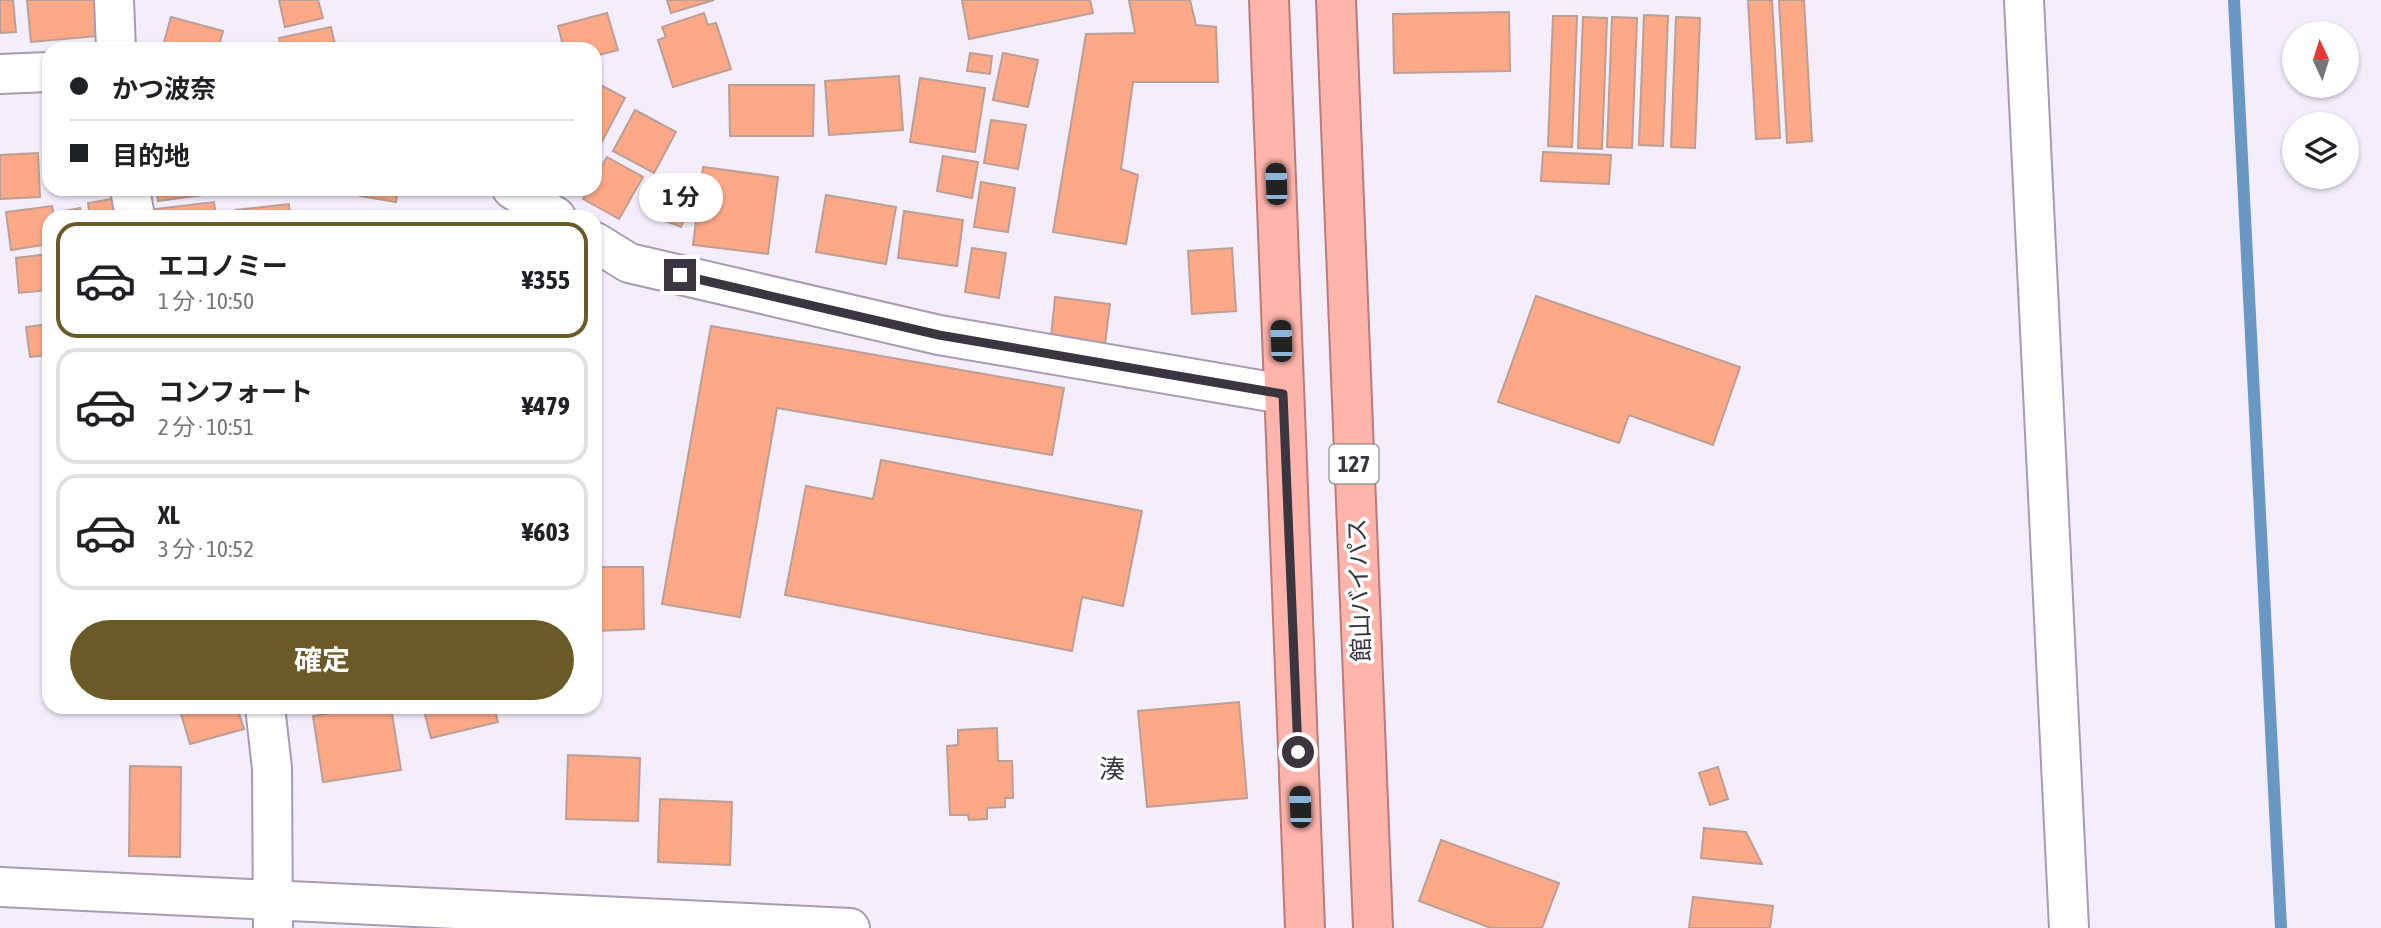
<!DOCTYPE html>
<html lang="ja">
<meta charset="utf-8">
<style>
:root{--surface:#fff;--page:#f6f6f6;--text:#202124;--muted:#757577;--line:#e0e0e0;--accent:#6a5a27}
body{margin:0;font-family:"Asap Condensed","Noto Sans JP",sans-serif;background:var(--page);color:var(--text);height:100vh;display:flex;flex-direction:column;font-size:26px;white-space:nowrap}
*{box-sizing:border-box;margin:0}
p{font-size:23px;color:var(--muted)}
.icon{flex:none;width:38px;height:38px;fill:none;stroke:currentColor;stroke-width:2;stroke-linecap:round;stroke-linejoin:round}
.map{position:relative;flex:1;overflow:hidden}
.sheet{position:absolute;left:42px;top:210px;width:560px;height:504px;display:flex;flex-direction:column;background:var(--surface);border-radius:21px;box-shadow:0 2px 5px #0004}
.sheet>*{flex:none}
.banner{position:absolute;left:42px;top:42px;width:560px;height:154px;border-radius:21px;box-shadow:0 2px 5px #0004;display:grid;align-content:center;height:154px;padding:0 28px;background:var(--surface)}
.needle{width:46px;rotate:356deg}
.buttons{position:absolute;left:2282px;top:21px;display:grid;gap:14px}
.buttons a{display:grid;place-items:center;width:77px;height:77px;border-radius:50%;background:var(--surface);box-shadow:0 2px 5px #0004;font-size:35px}
.end{position:absolute;width:32px;height:32px;margin:-16px;border:9px solid #3a353f;background:#fff;box-shadow:0 0 0 4px #fff}
.from{border-radius:50%}
.bubble{position:absolute;height:49px;border-radius:24px;background:var(--surface);box-shadow:0 2px 5px #0004;font-size:23px;font-weight:700;line-height:49px;text-align:center}
.car{position:absolute;width:21px;height:42px;margin:-21px -10px;border-radius:9px;box-shadow:0 0 5px 2px #0007;background:linear-gradient(#222 24%,#8ab4d8 0 40%,#222 0 76%,#8ab4d8 0 86%,#222 0)}
.banner b{display:flex;align-items:center;gap:24px;height:66px;font-size:26px}
.banner b+b{border-top:2px solid var(--line)}
.banner i{width:18px;height:18px;background:var(--text)}
ul{padding:12px 0 0;list-style:none}
li{display:flex;align-items:center;gap:21px;height:116px;margin:0 14px 10px;padding:0 14px;border:4px solid var(--line);border-radius:21px}
li div{flex:1}
li b{display:block;font-size:26px}
li em{font-style:normal;font-weight:700}
li.selected{border-color:var(--accent)}
li>.icon{width:63px;height:63px;stroke-width:1.5}
.button{display:flex;gap:14px;margin-top:auto;padding:14px 28px}
.button a{flex:1;height:80px;border-radius:42px;background:var(--accent);color:#fff;font-size:28px;font-weight:700;line-height:80px;text-align:center}
.map>svg:first-child{display:block}
.lines{fill:none;stroke-linecap:round;stroke-linejoin:round}
.stream{stroke:#6998c4;stroke-width:12}
.building{fill:#fda987;stroke:#bb9f94;stroke-width:2}
.minor-casing{stroke:#a79bb2;stroke-width:42}
.tertiary-casing{stroke:#a79bb2;stroke-width:42}
.trunk-casing{stroke:#ba7b79;stroke-width:42}
.minor{stroke:#fff;stroke-width:38}
.tertiary{stroke:#fff;stroke-width:38}
.trunk{stroke:#ffb4ac;stroke-width:38}
.route{stroke:#3a353f;stroke-width:9}
.labels{text-anchor:middle;dominant-baseline:central;stroke-width:7;stroke-linejoin:round;paint-order:stroke}
.shield{fill:#fff;stroke:#757279;stroke-width:2}
.shield-label{font-size:23px;font-weight:bold;fill:#3a353f}
.street-label{font-size:24px;fill:#3a353f;stroke:#fff}
.neighbourhood-label{font-size:26px;fill:#3a353f;stroke:#fff}
</style>
<div class="map">
<svg width="2381" height="928" viewBox="0 0 2381 928">
<rect width="100%" height="100%" fill="#f4edfc"/>
<g class="lines">
<polyline class="stream" points="2234,0 2281,928"/>
</g>
<g class="building">
<polygon points="0,0 13,0 16,32 0,33"/>
<polygon points="27,0 105,0 108,35 31,42"/>
<polygon points="279,0 318,0 323,18 285,27"/>
<polygon points="667,0 714,0 671,13"/>
<polygon points="962,0 1090,0 1093,13 969,39"/>
<polygon points="1129,0 1190,0 1196,25 1216,27 1218,82 1133,82 1121,169 1138,175 1126,244 1053,232 1086,34 1135,33"/>
<polygon points="1748,0 1772,0 1780,138 1756,139"/>
<polygon points="1779,0 1804,0 1812,141 1787,143"/>
<polygon points="1509,12 1510,71 1394,73 1393,14"/>
<polygon points="607,13 618,50 595,56 595,49 564,49 558,26"/>
<polygon points="704,13 708,25 716,23 731,69 673,87 658,40 666,37 662,27"/>
<polygon points="1644,15 1668,16 1663,146 1639,145"/>
<polygon points="1553,16 1577,16 1572,147 1548,146"/>
<polygon points="171,17 223,31 218,49 162,49"/>
<polygon points="1583,17 1607,18 1602,149 1578,148"/>
<polygon points="1612,17 1637,18 1632,148 1607,147"/>
<polygon points="1676,17 1700,18 1695,148 1671,147"/>
<polygon points="331,27 336,49 281,49 279,38"/>
<polygon points="970,53 992,56 990,74 967,71"/>
<polygon points="1003,53 1038,60 1028,107 993,100"/>
<polygon points="899,76 903,130 829,135 825,81"/>
<polygon points="920,78 985,88 975,152 910,142"/>
<polygon points="595,82 625,98 598,149 595,148"/>
<polygon points="729,85 814,85 813,136 730,136"/>
<polygon points="49,88 49,123 45,89"/>
<polygon points="635,110 676,132 654,173 613,151"/>
<polygon points="991,120 1026,125 1018,169 984,163"/>
<polygon points="1543,152 1611,155 1609,184 1541,181"/>
<polygon points="38,153 40,197 0,199 0,155"/>
<polygon points="943,156 978,162 972,198 937,191"/>
<polygon points="607,157 643,177 619,219 583,199 589,189 595,189 595,178"/>
<polygon points="703,167 778,177 768,254 693,245"/>
<polygon points="981,182 1015,188 1008,232 974,227"/>
<polygon points="157,189 217,189 218,193 158,201"/>
<polygon points="361,189 398,189 396,202 360,196"/>
<polygon points="672,190 693,197 681,227 660,219"/>
<polygon points="826,195 896,207 886,264 816,252"/>
<polygon points="118,198 121,217 90,217 88,203"/>
<polygon points="214,202 216,217 156,217 155,209"/>
<polygon points="289,204 290,217 236,217 236,210"/>
<polygon points="52,206 54,217 49,217 49,244 11,250 6,212"/>
<polygon points="80,208 82,217 61,217 60,212"/>
<polygon points="904,211 963,220 957,266 898,258"/>
<polygon points="972,248 1006,253 999,298 965,292"/>
<polygon points="1232,248 1236,311 1192,314 1188,251"/>
<polygon points="49,254 49,290 19,293 16,258"/>
<polygon points="1536,296 1740,367 1713,445 1629,415 1619,443 1498,402"/>
<polygon points="1055,297 1110,304 1105,344 1051,337"/>
<polygon points="49,324 49,355 30,357 26,327"/>
<polygon points="711,326 1064,388 1052,455 777,408 740,617 662,604"/>
<polygon points="881,460 1142,511 1123,606 1082,597 1072,651 785,595 806,486 873,499"/>
<polygon points="595,567 643,567 644,629 595,631"/>
<polygon points="1239,702 1247,798 1147,807 1138,711"/>
<polygon points="179,707 237,707 244,729 190,744"/>
<polygon points="368,707 391,707 401,770 323,782 313,716"/>
<polygon points="423,707 494,707 498,722 431,738"/>
<polygon points="997,728 998,761 1012,761 1013,798 1005,798 1005,807 987,808 987,819 969,820 968,815 950,815 947,746 958,745 958,730"/>
<polygon points="568,755 640,758 638,821 566,819"/>
<polygon points="130,766 181,767 180,857 129,856"/>
<polygon points="1718,767 1728,799 1710,805 1699,773"/>
<polygon points="660,799 732,802 730,865 658,862"/>
<polygon points="1704,828 1746,832 1762,864 1701,858"/>
<polygon points="1441,840 1559,883 1542,928 1491,928 1419,901"/>
<polygon points="1693,897 1773,906 1770,928 1689,928"/>
</g>
<g class="lines">
<defs>
<g id="minor">
<polyline points="114,0 116,49"/>
<polyline points="2024,0 2069,928"/>
<polyline points="0,74 49,72"/>
<polyline points="130,189 135,217"/>
<polyline points="512,189 556,217"/>
<polyline points="595,242 629,263 939,335 1283,394"/>
<polyline points="265,707 272,768 273,928"/>
</g>
<polyline id="tertiary" points="0,887 850,928"/>
<g id="trunk">
<polyline points="1269,0 1305,928"/>
<polyline points="1336,0 1373,928"/>
</g>
</defs>
<use href="#minor" class="minor-casing"/>
<use href="#tertiary" class="tertiary-casing"/>
<use href="#trunk" class="trunk-casing"/>
<use href="#minor" class="minor"/>
<use href="#tertiary" class="tertiary"/>
<use href="#trunk" class="trunk"/>
</g>
<g class="lines">
<polyline class="route" points="680,275 939,335 1283,394 1298,752"/>
</g>
<g class="labels">
<rect class="shield" x="1329.5" y="444.5" width="49" height="39" rx="5"/>
<g class="shield-label">
<text x="1354" y="464">127</text>
</g>
<g class="street-label">
<text transform="translate(1359 590) rotate(-92)">館山バイパス</text>
</g>
<g class="neighbourhood-label">
<text x="1112" y="769">湊</text>
</g>
</g>
</svg>
<div class="buttons">
<a><svg class="needle" viewBox="-14 -14 28 28"><path d="M0-13l5 13h-10z" fill="#e53935"/><path d="M0 13l5-13h-10z" fill="#757577"/></svg></a>
<a><svg class="icon" aria-label="layers" viewBox="0 0 24 24"><path d="M12 4l9 5-9 5-9-5zM3 14l9 5 9-5"/></svg></a>
</div>
<i class="end from" style="left:1298px;top:752px"></i>
<i class="end" style="left:680px;top:275px"></i>
<div class="bubble" style="left:639px;top:173px;width:84px">1 分</div>
<i class="car" style="left:1276px;top:184px;rotate:358deg"></i>
<i class="car" style="left:1281px;top:341px;rotate:358deg"></i>
<i class="car" style="left:1300px;top:807px;rotate:358deg"></i>
<div class="banner">
<b><i class="from"></i>かつ波奈</b>
<b><i></i>目的地</b>
</div>
<section class="sheet">
<ul>
<li class="selected"><svg class="icon" aria-label="car" viewBox="0 0 24 24"><path d="M5 17H2v-5l4-1 3-4h7l3 4 3 1v5h-3M9 17h6M6 11h13"/><circle cx="7" cy="17" r="2"/><circle cx="17" cy="17" r="2"/></svg><div><b>エコノミー</b><p>1 分 · 10:50</p></div><em>¥355</em></li>
<li><svg class="icon" aria-label="car" viewBox="0 0 24 24"><path d="M5 17H2v-5l4-1 3-4h7l3 4 3 1v5h-3M9 17h6M6 11h13"/><circle cx="7" cy="17" r="2"/><circle cx="17" cy="17" r="2"/></svg><div><b>コンフォート</b><p>2 分 · 10:51</p></div><em>¥479</em></li>
<li><svg class="icon" aria-label="car" viewBox="0 0 24 24"><path d="M5 17H2v-5l4-1 3-4h7l3 4 3 1v5h-3M9 17h6M6 11h13"/><circle cx="7" cy="17" r="2"/><circle cx="17" cy="17" r="2"/></svg><div><b>XL</b><p>3 分 · 10:52</p></div><em>¥603</em></li>
</ul>
<div class="button"><a>確定</a></div>
</section>
</div>
